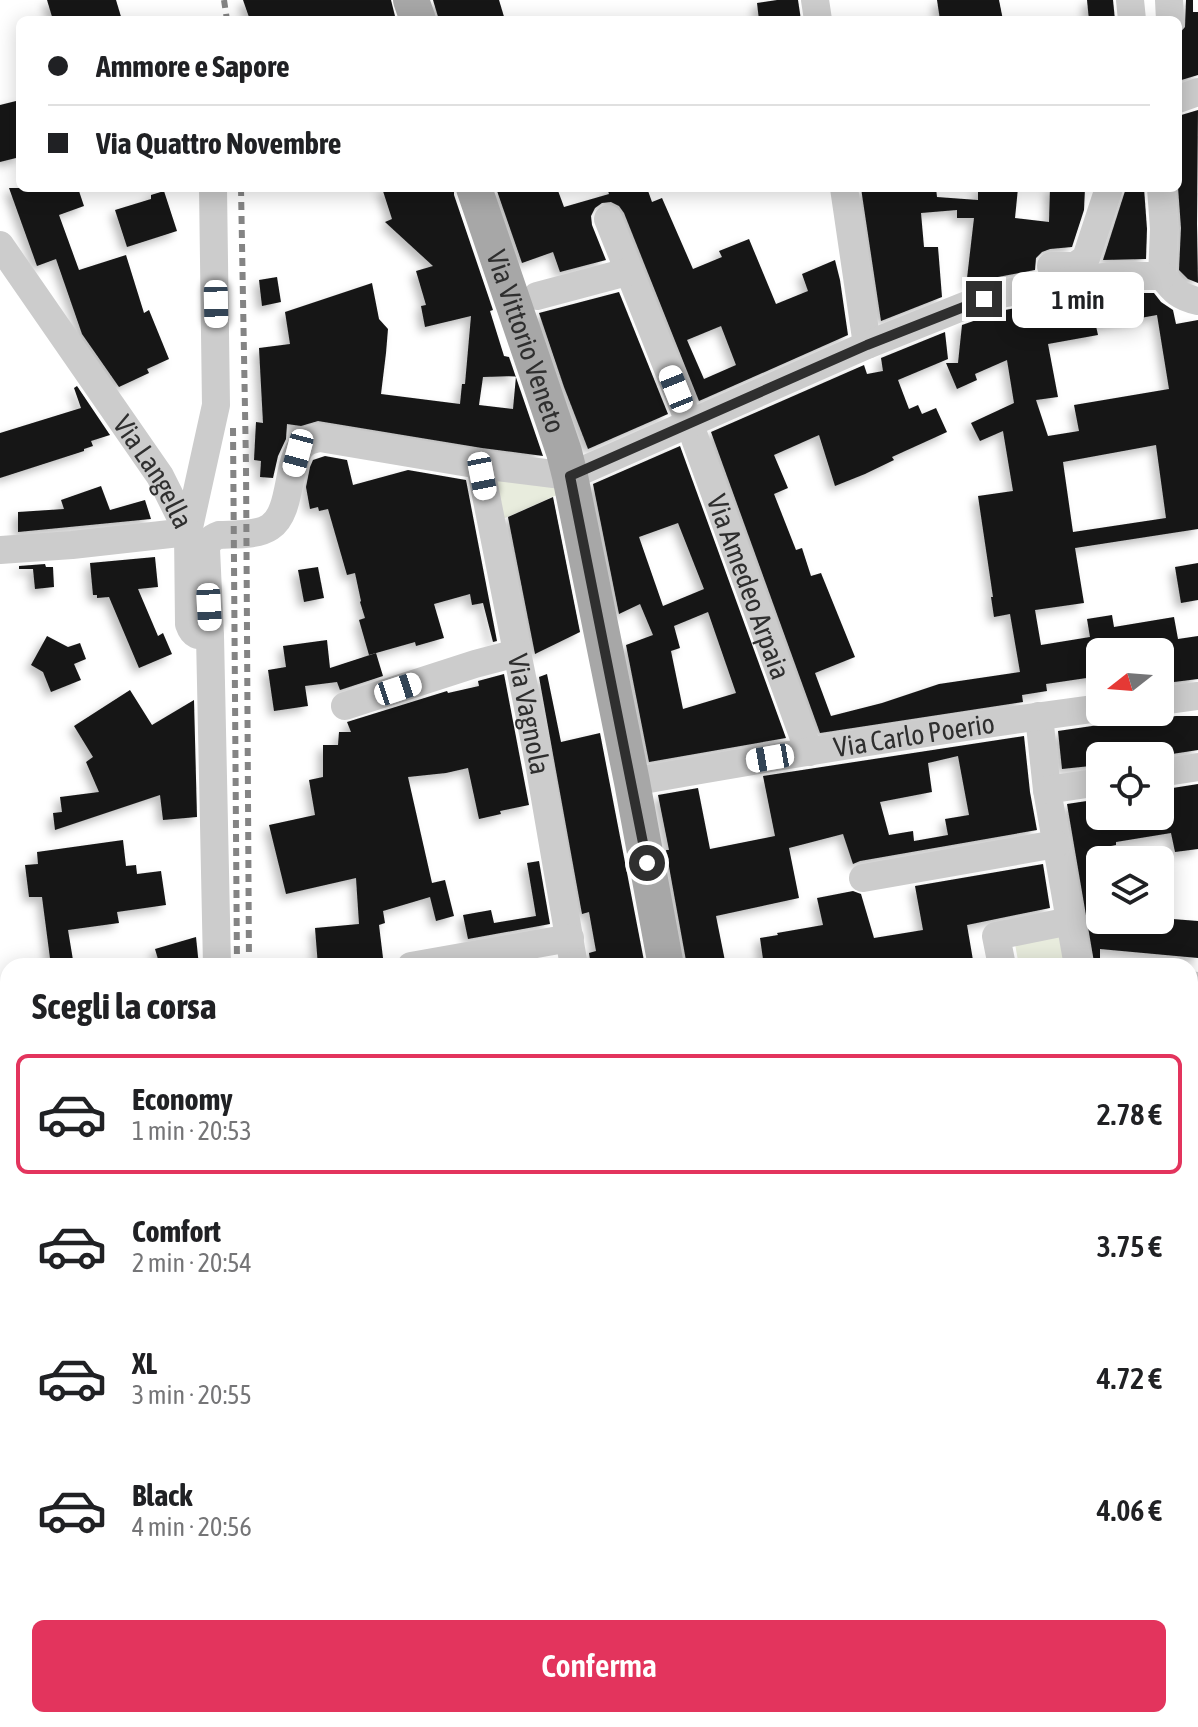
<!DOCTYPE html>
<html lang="it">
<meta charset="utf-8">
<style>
:root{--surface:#fff;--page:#f2f2f2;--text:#202124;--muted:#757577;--line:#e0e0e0;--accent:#e3345d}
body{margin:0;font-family:"Asap Condensed",sans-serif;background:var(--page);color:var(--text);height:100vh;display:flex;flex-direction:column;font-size:30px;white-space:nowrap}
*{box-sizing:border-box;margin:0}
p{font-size:26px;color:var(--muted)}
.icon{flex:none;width:44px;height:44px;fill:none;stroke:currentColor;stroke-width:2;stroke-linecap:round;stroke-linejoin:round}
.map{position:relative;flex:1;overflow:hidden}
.panel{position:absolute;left:0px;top:958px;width:1198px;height:770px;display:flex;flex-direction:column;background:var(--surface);border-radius:24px 24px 0 0;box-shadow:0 4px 20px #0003}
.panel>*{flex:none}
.banner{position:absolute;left:16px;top:16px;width:1166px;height:176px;border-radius:12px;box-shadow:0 4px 20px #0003;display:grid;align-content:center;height:176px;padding:0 32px;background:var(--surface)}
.needle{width:52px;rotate:253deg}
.buttons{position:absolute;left:1086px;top:638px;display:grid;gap:16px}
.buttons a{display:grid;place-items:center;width:88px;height:88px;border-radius:12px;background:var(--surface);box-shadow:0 4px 20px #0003;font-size:40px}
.end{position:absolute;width:36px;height:36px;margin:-18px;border:10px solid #2f2f2f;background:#fff;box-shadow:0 0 0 4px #fff}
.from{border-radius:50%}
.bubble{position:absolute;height:56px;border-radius:12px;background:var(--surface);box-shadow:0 4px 20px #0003;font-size:26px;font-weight:600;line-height:56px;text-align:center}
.car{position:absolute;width:24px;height:48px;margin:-24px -12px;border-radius:10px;box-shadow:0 0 6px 2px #0007;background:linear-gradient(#fff 24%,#345 0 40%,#fff 0 76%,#345 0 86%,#fff 0)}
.banner b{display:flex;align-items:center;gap:28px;height:76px;font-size:30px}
.banner b+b{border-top:2px solid var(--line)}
.banner i{width:20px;height:20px;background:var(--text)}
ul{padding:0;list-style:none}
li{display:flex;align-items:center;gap:24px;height:120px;margin:0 16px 12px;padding:0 16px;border:4px solid transparent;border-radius:12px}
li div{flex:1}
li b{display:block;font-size:30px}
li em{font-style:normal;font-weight:600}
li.on{border-color:var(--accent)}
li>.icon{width:72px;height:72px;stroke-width:1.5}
h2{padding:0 32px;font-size:36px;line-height:96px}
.primary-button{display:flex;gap:16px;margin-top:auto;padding:16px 32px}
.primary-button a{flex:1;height:92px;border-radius:12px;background:var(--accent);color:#fff;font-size:32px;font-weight:600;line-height:92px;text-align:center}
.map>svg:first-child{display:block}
.green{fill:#e8ecdd}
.building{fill:#161616;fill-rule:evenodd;filter:url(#shadow)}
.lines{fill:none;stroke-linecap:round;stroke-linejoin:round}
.minor{stroke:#ccc;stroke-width:28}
.major{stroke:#a7a7a7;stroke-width:36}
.rail{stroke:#848484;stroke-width:6;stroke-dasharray:8 6;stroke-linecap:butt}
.route{stroke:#2f2f2f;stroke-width:10}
.labels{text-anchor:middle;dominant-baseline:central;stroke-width:8;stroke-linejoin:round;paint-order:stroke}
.street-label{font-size:28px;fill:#2f2f2f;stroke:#fff}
</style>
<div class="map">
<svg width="1198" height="1727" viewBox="0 0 1198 1727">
<defs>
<filter id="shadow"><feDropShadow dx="-5" dy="5" stdDeviation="4" flood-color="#0004"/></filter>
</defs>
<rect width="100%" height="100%" fill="#fff"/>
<g class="green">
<polygon points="492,474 556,487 559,494 496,522"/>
<polygon points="1062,934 1067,958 1019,966 1015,944"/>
</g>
<g class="building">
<polygon points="47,0 116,0 122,20 53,20"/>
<polygon points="243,0 391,0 396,20 250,20"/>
<polygon points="433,0 499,0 505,20 439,20"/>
<polygon points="777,0 798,0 801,20 759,20 757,3"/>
<polygon points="937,0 999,0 1003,20 940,20"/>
<polygon points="1087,0 1113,0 1115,20 1089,20"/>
<polygon points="1186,0 1193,0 1193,12 1198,12 1198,75 1178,81 1178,35 1185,27"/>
<polygon points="20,100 20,157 0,162 0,105"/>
<polygon points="1198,110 1197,224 1198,283 1188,279 1179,270 1181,228 1178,187 1178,116"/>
<polygon points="9,188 78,188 84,206 59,215 79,270 126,255 144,313 149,310 169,359 147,369 149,373 119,387 82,334 56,259 37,266"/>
<path d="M382,188h72v7l39,115 -3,1 14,45 5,1 34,99 -61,-8 -164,-27 -17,5 -14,-2 -1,15 -8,17 -5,22 -13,-1 1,-16 -7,-1 2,-38 7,1 -4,-75 31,-4 -5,-32 87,-29 7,36 9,10 -2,24 -5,41 79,10 2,-20h3l6,-68 -46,11 -4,-21 5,-1 -10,-34 17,-5 -48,-44 7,-3zM516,376l-3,33 -34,-4 4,-28z"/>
<path d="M496,188h61l7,19 45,-13 -2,-6h40l5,14 10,-4 31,71 29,-12 -3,-6 30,-12 27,65 32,-13 -6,-17 33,-14 5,20 8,55 -149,66 -75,-188 -5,-7 -8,-4 -9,1 -7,5 -4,8 1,9 14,35 -46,12 -7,-20 -31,11zM721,326l15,39 -32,14 -17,-39z"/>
<polygon points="861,188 936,188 937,197 978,200 978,188 1018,188 1015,218 1049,222 1050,188 1085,188 1084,210 1072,247 1050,249 1042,252 1036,258 1035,270 998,277 966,287 974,218 957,218 957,210 921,213 924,247 938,247 942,297 881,321"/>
<polygon points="1126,188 1144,188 1147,229 1146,259 1103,260"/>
<polygon points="164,191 177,231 127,247 115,210 151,199 151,195"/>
<polygon points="277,277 281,302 262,306 259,280"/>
<polygon points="619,292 668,414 588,449 564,387 539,313"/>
<path d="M1117,293h37l7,9 12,8 3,14 22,-4v209l-123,19 9,55 -49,7 6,35 49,-8 -3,-18 25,-4 2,12 60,-10 4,22 20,-3v43l-32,4 -7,-45 -42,7 1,7h-18v24l-54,8 1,7 -25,4 1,7 -203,31 -109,-301 153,-67 3,9 16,-3 -2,-13 64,-26 3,27 -50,21 11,29 9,-4 4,9 14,-6 11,24 -55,25 2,3 -29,14 -30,12 -16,-51 -45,20 14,33 -14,6 22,56 6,-2 9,28 10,-3 34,84 -40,16 16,43 51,-13 57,-19 81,-12 -10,-58 -16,3 -3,-20h2l-15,-101 35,-5 -10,-60 -23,10 -9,-18 43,-20 -7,-43 -32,14 2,6 -20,9 -11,-26h12l4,-38 43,-15 69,-13 4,-1v4l7,1 2,-5zM1157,315l12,74 -95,16 5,26 -31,5 -12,-36 22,-3 -10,-53 50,-9 -2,-9zM1156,445l10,73 -93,14 -10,-70z"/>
<polygon points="77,386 110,435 91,441 93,446 84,449 84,451 0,478 0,433 81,408 74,388"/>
<path d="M680,446l106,292 -137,24 -23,-117 27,-10 -13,-31 -21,10 -26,-130zM678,523l26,66 -41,17 -24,-69zM708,612l28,81 -53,16 -12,-58 9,-3 -6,-22z"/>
<polygon points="325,456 347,460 353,485 408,470 466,480 497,641 493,642 483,603 472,605 470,594 434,604 444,638 416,646 415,642 369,655 359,620 365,618 360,602 361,601 355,573 347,575 328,509 319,511 318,507 310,509 306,487 310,467 313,460"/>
<polygon points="101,486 110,510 145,500 151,519 18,532 18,512 64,509 61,500"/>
<polygon points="553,497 580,632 535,654 508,517"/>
<polygon points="155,557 158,587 138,589 158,636 163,633 172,654 139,668 109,597 97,598 97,595 93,595 90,563"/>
<polygon points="1198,563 1198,600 1181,603 1175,567"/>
<polygon points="45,564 46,567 53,567 54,587 35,589 33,569 19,569 19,566"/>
<polygon points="318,567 324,598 304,602 298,570"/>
<polygon points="47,636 68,647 80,643 86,659 74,664 81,680 51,692 43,672 31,665"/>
<polygon points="327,640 330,668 376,653 383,676 340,690 337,682 305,686 308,706 274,711 268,670 286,667 283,646"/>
<polygon points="504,674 529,805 500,811 501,814 479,819 468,768 446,773 408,777 432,883 445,880 454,916 436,921 430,897 383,911 385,923 379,925 384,966 318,966 315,928 359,924 356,878 286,894 269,825 315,815 309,780 323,777 323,745 338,745 339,732 351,732 347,722 447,691 448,693 479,686 478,681"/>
<polygon points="547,674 561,742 600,733 645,966 591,966 589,953 596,951 589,912 582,914 539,677"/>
<polygon points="130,690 152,725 194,700 197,817 163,820 160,795 55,830 53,813 62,812 60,797 99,792 86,762 93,757 74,726"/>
<polygon points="1176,716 1198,716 1198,750 1159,756 1157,756 1156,753 1139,756 1100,756 1100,765 1062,769 1058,731 1153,717 1162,718"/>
<path d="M1024,736l6,56 7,38 -177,31 -7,3 -10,-30 -54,14 10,50 -83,18 10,50h-39l-21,-116h3l-11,-55 40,-7 12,61 65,-13 -12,-60zM958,756l11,59 -24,4 3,16 -34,6 -1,-10 -24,4 -9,-33 52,-10 -4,-29z"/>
<polygon points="1198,784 1198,849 1175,852 1171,833 1116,842 1116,845 1111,846 1114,860 1100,860 1100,920 1160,920 1160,918 1198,921 1198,958 1100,949 1100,961 1094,962 1067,804 1100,799 1100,816 1160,816 1160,790"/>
<polygon points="123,840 126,866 136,865 137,874 161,871 166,905 117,912 119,923 68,930 74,966 51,966 42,897 29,897 25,865 38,864 37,852"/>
<polygon points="539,861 550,924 468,939 463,915 491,910 494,923 536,916 527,863"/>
<polygon points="1043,864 1050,908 967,925 974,966 764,966 760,938 778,935 777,933 823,925 817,898 853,891 861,894 874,938 923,930 915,886"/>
<polygon points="196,937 199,966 160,966 155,949"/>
</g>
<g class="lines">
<g class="minor">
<polyline points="815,0 818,20"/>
<polyline points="1130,0 1132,20"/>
<polyline points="1169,0 1170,20"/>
<polyline points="1178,99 1198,92"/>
<polyline points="844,188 867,345"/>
<polyline points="1161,188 1164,229 1162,276"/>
<path id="s1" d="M608,219l78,195 123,338"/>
<path id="s2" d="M0,245l160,231 28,56 28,-127 -3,-217"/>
<polyline points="1051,266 1075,266 1086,258 1109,188"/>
<path d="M1162,276c12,15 17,21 36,25"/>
<polyline points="537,296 627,272"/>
<path id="s3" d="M480,465l59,298 35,203"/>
<path d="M0,550l72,-5 116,-13 1,92c4,12 9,12 21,12l-4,-87c2,-8 5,-11 13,-14 15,-1 38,1 51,-8 23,-15 16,-66 33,-82 5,-5 11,-6 17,-7l160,27 90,11 297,-131 100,-40 34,-11 71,-14 44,-4h46"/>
<polyline points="210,636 217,966"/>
<polyline points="1160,701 1198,696"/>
<polyline points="345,706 475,664 517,653"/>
<polyline points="1039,716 1047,790 1078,966"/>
<polyline points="1160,773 1198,767"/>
<path id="s4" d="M632,782c156,-28 312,-53 468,-74"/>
<polyline points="1047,790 1100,782"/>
<polyline points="863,878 1056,844"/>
<polyline points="411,966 570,938"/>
<polyline points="1002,966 996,936 1070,921"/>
<polyline points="1190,985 1198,986"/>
<polyline points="1190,1413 1198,1438"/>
<polyline points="1190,1587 1198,1584"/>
<polyline points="232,1720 232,1727"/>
<polyline points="362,1720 363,1727"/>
<polyline points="842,1727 859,1720"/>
</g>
<g class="major">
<polyline points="411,0 418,20"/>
<path id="s5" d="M474,188l90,264 6,24 62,306 34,184"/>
<polyline points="820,1720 821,1727"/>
</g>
<g class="rail">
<polyline points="224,0 227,20"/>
<polyline points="241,188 246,465 249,966"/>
<polyline points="233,428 237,966"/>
<polyline points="242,1720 242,1727"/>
</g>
</g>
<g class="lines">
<polyline class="route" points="647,863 570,476 867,345 984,299"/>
</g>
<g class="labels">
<g class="street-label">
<text stroke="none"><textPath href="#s5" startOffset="162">Via Vittorio Veneto</textPath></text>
<text stroke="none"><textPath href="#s2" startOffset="274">Via Langella</textPath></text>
<text stroke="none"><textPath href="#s1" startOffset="394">Via Amedeo Arpaia</textPath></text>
<text stroke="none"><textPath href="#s3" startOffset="254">Via Vagnola</textPath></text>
<text stroke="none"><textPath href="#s4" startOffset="286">Via Carlo Poerio</textPath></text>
</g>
</g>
</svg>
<div class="buttons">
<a><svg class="needle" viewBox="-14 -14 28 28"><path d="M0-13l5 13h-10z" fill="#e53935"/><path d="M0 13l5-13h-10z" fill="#757577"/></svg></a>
<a><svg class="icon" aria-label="locate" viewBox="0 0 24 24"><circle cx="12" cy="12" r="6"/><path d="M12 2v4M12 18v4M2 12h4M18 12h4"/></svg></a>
<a><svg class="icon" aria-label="layers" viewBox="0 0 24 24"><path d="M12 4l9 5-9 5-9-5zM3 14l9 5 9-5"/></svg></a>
</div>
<i class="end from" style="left:647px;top:863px"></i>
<i class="end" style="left:984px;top:299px"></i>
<div class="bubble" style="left:1012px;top:272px;width:132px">1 min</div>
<i class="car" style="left:216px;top:304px;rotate:179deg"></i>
<i class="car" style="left:676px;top:389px;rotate:338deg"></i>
<i class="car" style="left:298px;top:453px;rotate:195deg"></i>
<i class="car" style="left:482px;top:476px;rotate:169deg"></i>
<i class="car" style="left:209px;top:607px;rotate:177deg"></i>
<i class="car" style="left:398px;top:689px;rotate:72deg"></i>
<i class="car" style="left:770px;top:758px;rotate:260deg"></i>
<div class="banner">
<b><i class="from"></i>Ammore e Sapore</b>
<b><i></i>Via Quattro Novembre</b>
</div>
<section class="panel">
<h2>Scegli la corsa</h2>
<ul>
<li class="on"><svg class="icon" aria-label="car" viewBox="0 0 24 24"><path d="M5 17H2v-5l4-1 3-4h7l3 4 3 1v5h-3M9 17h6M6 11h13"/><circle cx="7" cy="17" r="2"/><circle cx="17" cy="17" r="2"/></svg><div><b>Economy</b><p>1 min · 20:53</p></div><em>2.78 €</em></li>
<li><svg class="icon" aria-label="car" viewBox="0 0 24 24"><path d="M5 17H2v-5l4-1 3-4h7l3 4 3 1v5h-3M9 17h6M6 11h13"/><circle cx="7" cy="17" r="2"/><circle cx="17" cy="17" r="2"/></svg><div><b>Comfort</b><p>2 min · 20:54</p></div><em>3.75 €</em></li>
<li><svg class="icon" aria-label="car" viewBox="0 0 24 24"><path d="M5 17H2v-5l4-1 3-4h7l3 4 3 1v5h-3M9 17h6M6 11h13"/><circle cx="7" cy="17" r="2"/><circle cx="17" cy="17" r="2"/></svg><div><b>XL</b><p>3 min · 20:55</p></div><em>4.72 €</em></li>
<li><svg class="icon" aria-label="car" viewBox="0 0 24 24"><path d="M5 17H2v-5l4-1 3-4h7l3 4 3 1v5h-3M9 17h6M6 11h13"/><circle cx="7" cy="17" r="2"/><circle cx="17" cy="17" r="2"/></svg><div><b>Black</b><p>4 min · 20:56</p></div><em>4.06 €</em></li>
</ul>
<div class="primary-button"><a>Conferma</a></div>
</section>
</div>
